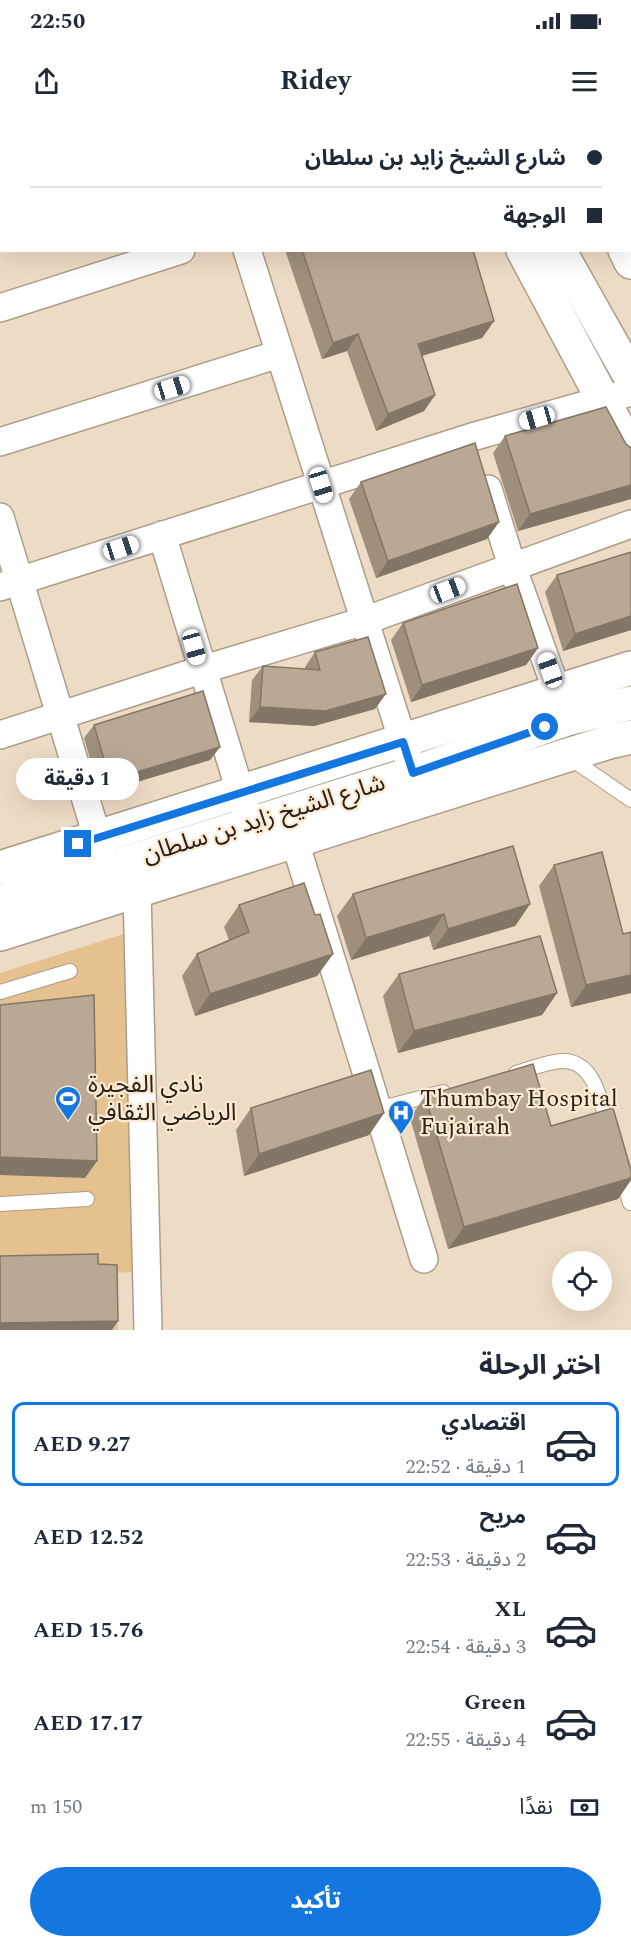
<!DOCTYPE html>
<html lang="ar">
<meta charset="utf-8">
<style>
:root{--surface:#fff;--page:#f6f6f7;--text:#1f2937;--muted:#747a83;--line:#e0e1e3;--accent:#1477df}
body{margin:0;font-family:Spectral,"Noto Sans Arabic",serif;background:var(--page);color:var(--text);direction:rtl;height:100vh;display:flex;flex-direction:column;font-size:22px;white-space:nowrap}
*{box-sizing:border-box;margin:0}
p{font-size:20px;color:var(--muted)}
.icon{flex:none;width:33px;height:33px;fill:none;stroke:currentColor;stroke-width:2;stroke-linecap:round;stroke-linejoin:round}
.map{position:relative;height:1210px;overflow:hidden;direction:ltr}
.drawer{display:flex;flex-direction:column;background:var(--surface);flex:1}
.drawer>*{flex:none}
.hud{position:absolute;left:0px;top:0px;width:632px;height:132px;box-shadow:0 6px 24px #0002;direction:rtl;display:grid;align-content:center;height:132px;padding:0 30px;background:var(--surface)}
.tools{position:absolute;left:552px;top:1131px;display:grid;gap:12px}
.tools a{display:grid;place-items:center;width:60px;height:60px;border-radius:50%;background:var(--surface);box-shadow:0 6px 24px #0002;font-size:30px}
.end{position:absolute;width:27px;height:27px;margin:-14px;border:8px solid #1477df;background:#fff;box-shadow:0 0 0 3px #fff}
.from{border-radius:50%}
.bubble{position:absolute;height:42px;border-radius:21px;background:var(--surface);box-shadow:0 6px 24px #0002;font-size:20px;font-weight:700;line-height:42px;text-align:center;direction:rtl}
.car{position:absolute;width:18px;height:36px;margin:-18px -9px;border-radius:8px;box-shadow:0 0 4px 2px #0007;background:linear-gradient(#fff 24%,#345 0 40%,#fff 0 76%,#345 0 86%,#fff 0)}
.hud b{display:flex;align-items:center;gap:21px;height:57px;font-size:22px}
.hud b+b{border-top:2px solid var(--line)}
.hud i{width:15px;height:15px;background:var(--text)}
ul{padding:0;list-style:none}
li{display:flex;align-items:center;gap:18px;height:84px;margin:0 12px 9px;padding:0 18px;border:3px solid transparent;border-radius:12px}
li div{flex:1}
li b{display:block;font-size:22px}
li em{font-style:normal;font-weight:700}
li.current{border-color:var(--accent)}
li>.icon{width:54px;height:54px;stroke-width:1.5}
h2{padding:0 30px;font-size:27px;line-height:72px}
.pay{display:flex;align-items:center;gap:15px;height:66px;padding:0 30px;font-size:22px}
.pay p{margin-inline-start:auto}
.action{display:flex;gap:12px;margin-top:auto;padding:12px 30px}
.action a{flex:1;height:69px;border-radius:36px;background:var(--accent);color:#fff;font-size:24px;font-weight:700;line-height:69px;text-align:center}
.status{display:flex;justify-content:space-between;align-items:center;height:42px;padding:0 30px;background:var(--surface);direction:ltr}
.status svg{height:16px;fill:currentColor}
header{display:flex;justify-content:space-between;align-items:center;height:78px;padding:0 30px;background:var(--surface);font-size:27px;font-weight:700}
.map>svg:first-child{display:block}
.green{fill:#e5c18f}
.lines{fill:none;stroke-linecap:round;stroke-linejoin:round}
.service-casing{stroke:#ad9d87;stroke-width:16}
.minor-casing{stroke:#ad9d87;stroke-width:30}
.tertiary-casing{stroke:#ad9d87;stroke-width:36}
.secondary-casing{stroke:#ad9d87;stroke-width:36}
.service{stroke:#fff;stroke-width:14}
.minor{stroke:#fff;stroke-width:27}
.tertiary{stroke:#fff;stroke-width:33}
.secondary{stroke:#fff;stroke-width:33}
.wall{fill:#9f907e}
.shaded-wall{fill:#827667}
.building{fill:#b9a893;stroke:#827667;stroke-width:1.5}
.route{stroke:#1477df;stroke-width:8}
.labels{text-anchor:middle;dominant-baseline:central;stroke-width:4.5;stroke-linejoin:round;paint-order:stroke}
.street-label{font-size:24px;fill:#272119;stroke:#fbe9d2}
.poi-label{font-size:24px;fill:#272119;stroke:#fbe9d2;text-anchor:start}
</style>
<div class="status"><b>22:50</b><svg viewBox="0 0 49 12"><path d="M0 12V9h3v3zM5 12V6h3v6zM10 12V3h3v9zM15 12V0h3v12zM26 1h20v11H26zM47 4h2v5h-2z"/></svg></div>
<header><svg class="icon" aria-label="menu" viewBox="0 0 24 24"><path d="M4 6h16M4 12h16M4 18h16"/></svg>Ridey<svg class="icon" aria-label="share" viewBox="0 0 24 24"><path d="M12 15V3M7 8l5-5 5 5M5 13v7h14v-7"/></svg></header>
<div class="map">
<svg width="631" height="1210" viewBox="0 0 631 1210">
<rect width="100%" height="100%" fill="#eddcc5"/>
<polygon class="green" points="130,812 141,1151 116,1153 118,1210 0,1210 0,853"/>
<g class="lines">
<defs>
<g id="service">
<polyline points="588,0 589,2"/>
<polyline points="630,71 631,73"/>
<polyline points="570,638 631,680"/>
<polyline points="0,872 70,851"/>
<path d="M516,953c15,-4 32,-12 47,-12 32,0 38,42 45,65"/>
<polyline points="378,989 443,972"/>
<polyline points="620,1051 630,1083"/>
<polyline points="0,1084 87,1079"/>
</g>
<g id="minor">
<polyline points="206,0 206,2"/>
<polyline points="163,2 168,0"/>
<polyline points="0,53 2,53"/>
<polyline points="247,130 413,653"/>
<polyline points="0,188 181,130"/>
<polyline points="0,322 279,234"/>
<polyline points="488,369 512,446 564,591"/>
<polyline points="0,397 103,736"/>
<polyline points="162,415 250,704"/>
<polyline points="0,467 472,317 631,272"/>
<polyline points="0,615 201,550 364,501 631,404"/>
<polyline points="295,722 424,1139"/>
<polyline points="137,771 148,1210"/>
</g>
<g id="tertiary">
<polyline points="523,130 631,332"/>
<polyline points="0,748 631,548"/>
</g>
<g id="secondary">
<polyline points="485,0 486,2"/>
<polyline points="550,0 551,2"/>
<polyline points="559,130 631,258"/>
<polyline points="625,130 631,142"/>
<polyline points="0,782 413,653 567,599 631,583"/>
<polyline points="0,814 609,622 631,617"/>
</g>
</defs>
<use href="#service" class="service-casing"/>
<use href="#minor" class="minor-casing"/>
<use href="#tertiary" class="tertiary-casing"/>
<use href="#secondary" class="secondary-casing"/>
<use href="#service" class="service"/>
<use href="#minor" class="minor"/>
<use href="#tertiary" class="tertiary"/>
<use href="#secondary" class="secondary"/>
</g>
<g class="wall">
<polygon points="238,0 451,0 452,2 237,2"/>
<polygon points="613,0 631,0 631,15 630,13 630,2 614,2"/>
<polygon points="285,130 473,130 494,201 482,218 422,236 435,275 424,291 376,311 347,231 322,239"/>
<polygon points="505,316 626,324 631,328 631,379 518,411 493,333"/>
<polygon points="361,362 499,402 487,419 376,458 349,379"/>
<polygon points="631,432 631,510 563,531 545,472 557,455"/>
<polygon points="403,503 538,528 526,545 411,582 391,520"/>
<polygon points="315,532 375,589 314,606 249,602 252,560 263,546 305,549 305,547"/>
<polygon points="94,605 220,627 210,640 100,673 84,618"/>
<polygon points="554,745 623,814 631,812 631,873 571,887 539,766"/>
<polygon points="353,774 530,784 515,806 433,830 429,816 351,840 337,796"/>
<polygon points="239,785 315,795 333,834 317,856 195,896 182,856 197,834 229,820 224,807"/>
<polygon points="399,854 557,873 542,895 398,933 383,876"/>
<polygon points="425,976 551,1006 631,1050 631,1060 618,1079 448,1129 410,998"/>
<polygon points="251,988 384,993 369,1015 244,1056 236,1010"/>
</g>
<g class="shaded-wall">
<polygon points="494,201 482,218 407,240 418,224"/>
<polygon points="358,214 347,231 322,239 333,223"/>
<polygon points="435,275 424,291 376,311 388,294"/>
<polygon points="631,365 631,379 518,411 530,394"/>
<polygon points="499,402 487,419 376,458 388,441"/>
<polygon points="631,496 631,510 563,531 575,514"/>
<polygon points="538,528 526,545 411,582 422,565"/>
<polygon points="386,574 375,589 314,606 249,602 260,587"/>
<polygon points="220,627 210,640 100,673 110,660"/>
<polygon points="530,784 515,806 433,830 448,809"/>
<polygon points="444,794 429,816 351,840 366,818"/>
<polygon points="333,834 317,856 195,896 210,874"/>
<polygon points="631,855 631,873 571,887 586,865"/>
<polygon points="557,873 542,895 398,933 414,911"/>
<polygon points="384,993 369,1015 244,1056 259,1034"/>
<polygon points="0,1037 97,1041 85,1058 0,1055"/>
<polygon points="631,1058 631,1060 618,1079 448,1129 464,1107"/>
<polygon points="118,1201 112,1210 0,1210 0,1203"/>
</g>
<g class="building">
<polygon points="248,0 451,0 452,2 249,2"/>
<polygon points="302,130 473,130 494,201 418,224 435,275 388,294 358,214 333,223"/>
<polygon points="606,287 626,324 631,328 631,365 530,394 505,316"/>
<polygon points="475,323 499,402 388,441 361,362"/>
<polygon points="631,432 631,496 575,514 557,455"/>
<polygon points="517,464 538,528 422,565 403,503"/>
<polygon points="368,517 386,574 325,591 260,587 263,546 320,550 315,532"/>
<polygon points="203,571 220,627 110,660 94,605"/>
<polygon points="513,726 530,784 448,809 444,794 366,818 353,774"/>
<polygon points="602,732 623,814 631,812 631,855 586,865 554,745"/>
<polygon points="304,763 315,795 320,794 333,834 210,874 197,834 249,812 239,785"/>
<polygon points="540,816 557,873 414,911 399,854"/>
<polygon points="94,875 97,1041 0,1037 0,885"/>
<polygon points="533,944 551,1006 613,988 631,1050 631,1058 464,1107 425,976"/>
<polygon points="371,950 384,993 259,1034 251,988"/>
<polygon points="98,1134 98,1144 117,1145 118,1201 0,1203 0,1136"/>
</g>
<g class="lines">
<polyline class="route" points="78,724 403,622 413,653 545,607"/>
</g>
<defs>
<symbol id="stadium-pin" viewBox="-11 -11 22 30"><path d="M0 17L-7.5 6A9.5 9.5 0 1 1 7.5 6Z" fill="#1477df" stroke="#fbe9d2"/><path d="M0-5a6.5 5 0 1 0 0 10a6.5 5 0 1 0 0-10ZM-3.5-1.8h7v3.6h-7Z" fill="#fff"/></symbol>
<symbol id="hospital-pin" viewBox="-11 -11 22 30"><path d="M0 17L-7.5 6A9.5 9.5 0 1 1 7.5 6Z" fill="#1477df" stroke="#fbe9d2"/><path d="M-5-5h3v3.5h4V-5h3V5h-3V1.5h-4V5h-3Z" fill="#fff"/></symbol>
</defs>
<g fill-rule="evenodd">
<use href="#stadium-pin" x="53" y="964" width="30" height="40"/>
<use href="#hospital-pin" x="386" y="978" width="30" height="40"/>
</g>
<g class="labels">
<g class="street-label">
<text transform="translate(264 699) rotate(-17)">شارع الشيخ زايد بن سلطان</text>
</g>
<g class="poi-label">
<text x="88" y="965">نادي الفجيرة<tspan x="88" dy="28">الرياضي الثقافي</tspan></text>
<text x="420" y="979">Thumbay Hospital<tspan x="420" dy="28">Fujairah</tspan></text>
</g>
</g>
</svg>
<div class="tools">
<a><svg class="icon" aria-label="locate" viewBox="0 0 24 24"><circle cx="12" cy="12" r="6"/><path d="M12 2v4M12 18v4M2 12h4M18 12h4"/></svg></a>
</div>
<i class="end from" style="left:545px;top:607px"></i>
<i class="end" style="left:78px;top:724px"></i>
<div class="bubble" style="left:16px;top:638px;width:123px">1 دقيقة</div>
<i class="car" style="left:172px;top:268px;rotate:73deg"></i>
<i class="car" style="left:537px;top:298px;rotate:254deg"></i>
<i class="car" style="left:321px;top:365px;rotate:163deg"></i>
<i class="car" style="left:121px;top:428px;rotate:72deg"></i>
<i class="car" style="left:448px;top:470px;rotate:69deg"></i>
<i class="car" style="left:194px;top:527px;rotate:164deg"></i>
<i class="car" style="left:550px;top:550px;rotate:340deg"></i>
<div class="hud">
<b><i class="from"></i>شارع الشيخ زايد بن سلطان</b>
<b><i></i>الوجهة</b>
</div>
</div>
<section class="drawer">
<h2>اختر الرحلة</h2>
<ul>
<li class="current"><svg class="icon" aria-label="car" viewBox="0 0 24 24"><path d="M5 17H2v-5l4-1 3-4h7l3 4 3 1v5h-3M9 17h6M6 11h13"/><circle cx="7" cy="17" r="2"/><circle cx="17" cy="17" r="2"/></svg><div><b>اقتصادي</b><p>1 دقيقة · 22:52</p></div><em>AED 9.27</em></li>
<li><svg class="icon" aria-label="car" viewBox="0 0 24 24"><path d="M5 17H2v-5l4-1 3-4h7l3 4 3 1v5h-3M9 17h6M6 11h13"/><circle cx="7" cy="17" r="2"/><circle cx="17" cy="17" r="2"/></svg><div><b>مريح</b><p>2 دقيقة · 22:53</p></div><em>AED 12.52</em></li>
<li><svg class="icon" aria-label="car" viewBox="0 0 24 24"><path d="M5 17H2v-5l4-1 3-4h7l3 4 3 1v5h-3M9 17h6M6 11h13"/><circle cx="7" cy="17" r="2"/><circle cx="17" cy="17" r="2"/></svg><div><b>XL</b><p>3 دقيقة · 22:54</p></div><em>AED 15.76</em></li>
<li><svg class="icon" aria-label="car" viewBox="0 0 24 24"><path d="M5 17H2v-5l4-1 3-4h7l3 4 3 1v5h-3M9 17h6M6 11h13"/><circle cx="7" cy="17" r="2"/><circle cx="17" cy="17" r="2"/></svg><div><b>Green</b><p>4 دقيقة · 22:55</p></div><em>AED 17.17</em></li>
</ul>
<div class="pay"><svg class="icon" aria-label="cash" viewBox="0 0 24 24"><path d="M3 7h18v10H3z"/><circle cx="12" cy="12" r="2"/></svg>نقدًا<p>150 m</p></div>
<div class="action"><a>تأكيد</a></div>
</section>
